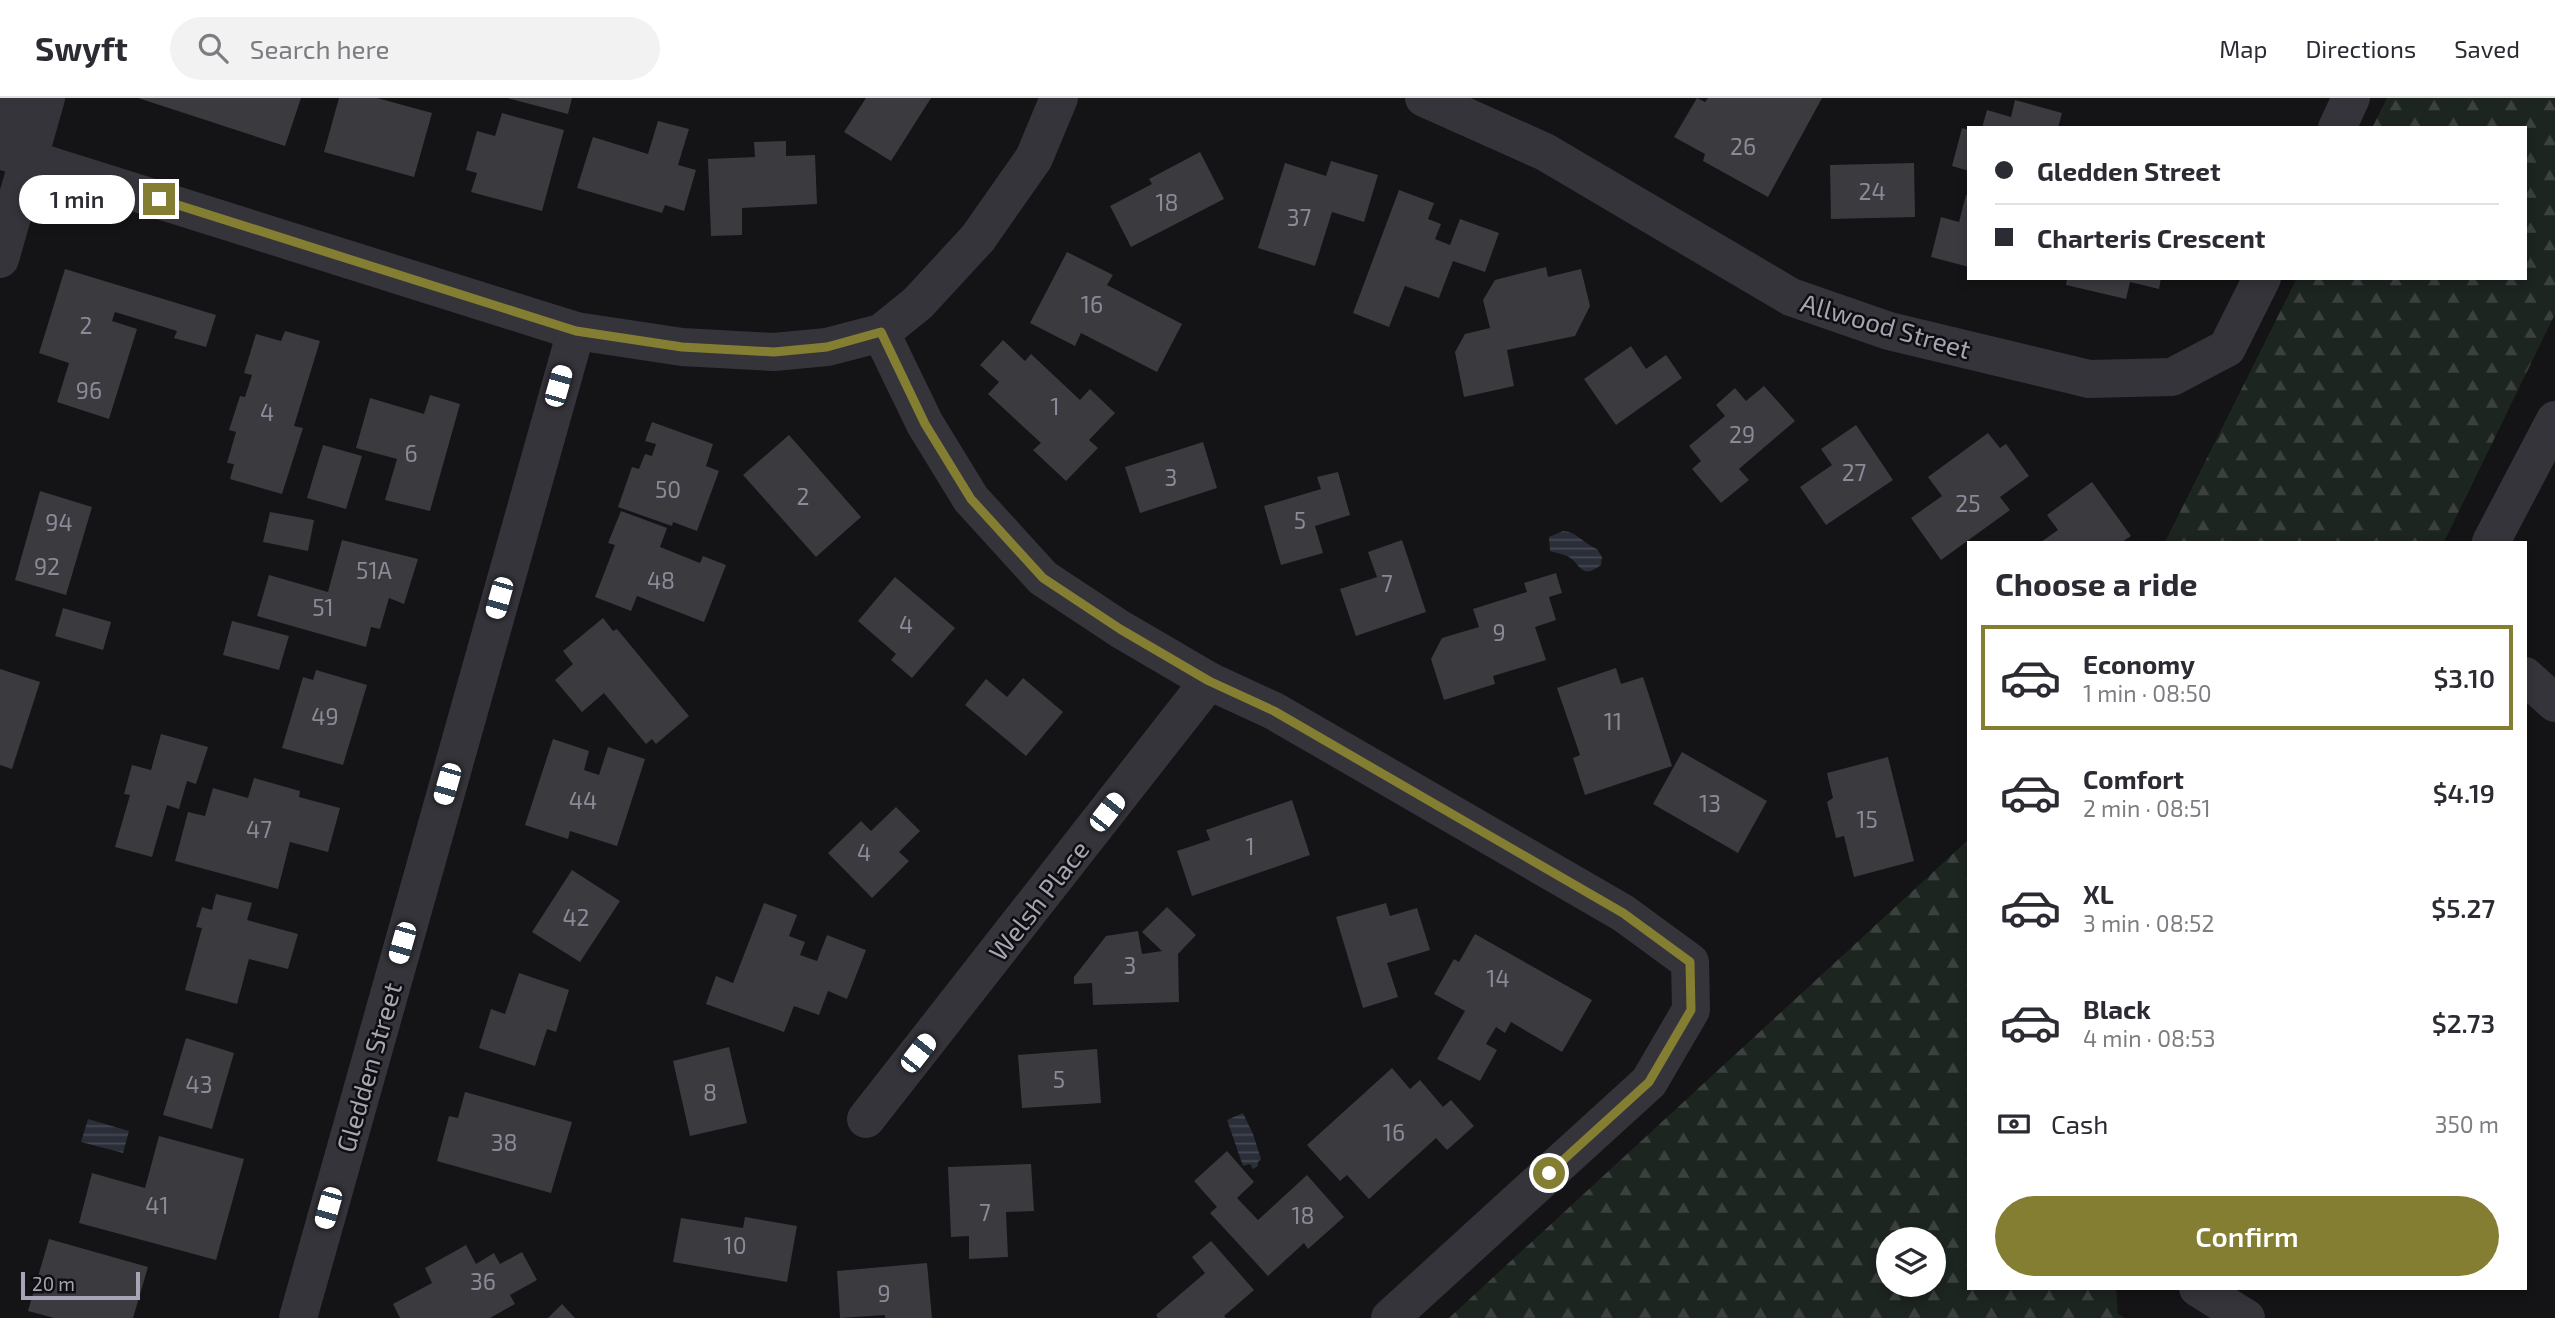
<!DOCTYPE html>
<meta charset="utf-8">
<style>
:root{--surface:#fff;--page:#f2f2f3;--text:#2b2b33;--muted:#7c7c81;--line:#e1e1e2;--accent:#847e32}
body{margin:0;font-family:"Exo 2",sans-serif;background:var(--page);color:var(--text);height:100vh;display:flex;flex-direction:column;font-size:26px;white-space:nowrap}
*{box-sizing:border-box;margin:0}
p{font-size:23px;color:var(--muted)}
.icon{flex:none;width:38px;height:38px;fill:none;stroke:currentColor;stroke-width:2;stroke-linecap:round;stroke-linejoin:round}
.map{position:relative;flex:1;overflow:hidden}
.panel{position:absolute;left:1967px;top:443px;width:560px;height:749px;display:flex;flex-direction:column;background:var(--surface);border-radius:0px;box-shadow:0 4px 10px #0003}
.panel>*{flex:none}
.hud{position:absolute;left:1967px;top:28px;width:560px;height:154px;border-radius:0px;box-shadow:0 4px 10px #0003;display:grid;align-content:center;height:154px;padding:0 28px;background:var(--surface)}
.tools{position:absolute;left:1876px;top:1129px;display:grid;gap:14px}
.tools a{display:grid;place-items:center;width:70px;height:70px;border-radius:50%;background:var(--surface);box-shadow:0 4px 10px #0003;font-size:35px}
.scale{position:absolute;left:21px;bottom:18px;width:119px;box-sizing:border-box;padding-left:7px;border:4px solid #a5a5b5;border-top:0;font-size:19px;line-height:24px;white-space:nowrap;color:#a5a5b5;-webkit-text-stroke:5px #0f0e10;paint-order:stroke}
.end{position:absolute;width:32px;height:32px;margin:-16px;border:9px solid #847e32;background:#fff;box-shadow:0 0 0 4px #fff}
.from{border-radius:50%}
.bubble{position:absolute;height:49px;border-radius:24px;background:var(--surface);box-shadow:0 4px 10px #0003;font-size:23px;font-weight:600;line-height:49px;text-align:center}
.car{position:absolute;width:21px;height:42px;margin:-21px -10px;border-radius:9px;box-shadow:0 0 5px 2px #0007;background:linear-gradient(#fff 24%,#345 0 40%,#fff 0 76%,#345 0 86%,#fff 0)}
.hud b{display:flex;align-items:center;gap:24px;height:66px;font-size:26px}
.hud b+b{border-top:2px solid var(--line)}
.hud i{width:18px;height:18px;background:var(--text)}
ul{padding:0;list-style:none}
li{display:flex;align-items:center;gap:21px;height:105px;margin:0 14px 10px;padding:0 14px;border:4px solid transparent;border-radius:0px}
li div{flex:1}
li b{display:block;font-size:26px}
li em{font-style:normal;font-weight:600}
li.on{border-color:var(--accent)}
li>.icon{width:63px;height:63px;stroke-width:1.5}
h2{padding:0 28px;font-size:32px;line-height:84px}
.pay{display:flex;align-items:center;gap:18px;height:77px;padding:0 28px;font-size:26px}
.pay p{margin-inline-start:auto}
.primary-button{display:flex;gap:14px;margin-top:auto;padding:14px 28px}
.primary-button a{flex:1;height:80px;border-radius:42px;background:var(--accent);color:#fff;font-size:28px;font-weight:600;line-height:80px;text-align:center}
header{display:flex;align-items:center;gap:42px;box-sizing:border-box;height:98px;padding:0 35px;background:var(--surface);border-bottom:2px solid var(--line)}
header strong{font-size:33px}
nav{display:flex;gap:38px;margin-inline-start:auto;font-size:24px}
.search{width:490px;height:63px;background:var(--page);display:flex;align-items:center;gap:18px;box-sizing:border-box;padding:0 24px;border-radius:38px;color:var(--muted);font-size:26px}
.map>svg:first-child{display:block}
.forest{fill:url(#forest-firs);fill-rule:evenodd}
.water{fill:url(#water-rules)}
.building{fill:#3b3a3f}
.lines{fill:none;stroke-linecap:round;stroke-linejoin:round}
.minor{stroke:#35343a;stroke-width:38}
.route{stroke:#847e32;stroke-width:9}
.labels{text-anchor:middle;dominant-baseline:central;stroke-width:5;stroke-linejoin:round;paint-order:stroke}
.number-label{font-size:23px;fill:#8a8a98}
.street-label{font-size:26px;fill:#a5a5b5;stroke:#0f0e10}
</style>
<header>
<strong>Swyft</strong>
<div class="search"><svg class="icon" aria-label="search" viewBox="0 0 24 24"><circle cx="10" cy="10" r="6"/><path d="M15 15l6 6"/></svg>Search here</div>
<nav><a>Map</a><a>Directions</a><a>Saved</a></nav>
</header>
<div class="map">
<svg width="2555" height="1220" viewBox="0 0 2555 1220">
<defs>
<pattern id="forest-firs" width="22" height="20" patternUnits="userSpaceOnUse" patternTransform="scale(1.75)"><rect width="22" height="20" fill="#1d2520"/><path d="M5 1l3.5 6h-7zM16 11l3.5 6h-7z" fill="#3b423e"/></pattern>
<pattern id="water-rules" width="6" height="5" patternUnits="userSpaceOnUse" patternTransform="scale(1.75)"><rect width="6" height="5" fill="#2a2e38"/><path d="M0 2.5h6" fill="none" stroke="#464953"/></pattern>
</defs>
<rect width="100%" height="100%" fill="#141315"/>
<g class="forest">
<polygon points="2387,0 2555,0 2555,216 2444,444 2165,444 2297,180 2525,180 2525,30 2372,30"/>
<path d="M1969,741v449h147l2,26 7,4h-676zM1888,1141h46v45h-46z"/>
</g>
<g class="water">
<path d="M1563,433c13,0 21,13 34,18l5,8 -1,8c-21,16 -20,-2 -34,-9 -5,-2 -11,-3 -17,-5l-1,-14z"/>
<polygon points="1243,1015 1253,1036 1261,1061 1258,1064 1258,1068 1253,1071 1250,1066 1243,1068 1227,1022"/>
<polygon points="88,1021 129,1033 123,1055 81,1044"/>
</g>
<g class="building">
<polygon points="138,0 301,0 285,48"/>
<polygon points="339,0 377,0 432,15 414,79 324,54"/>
<polygon points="507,0 572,0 568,16"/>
<polygon points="866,0 931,0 891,63 844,34"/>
<polygon points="1697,0 1705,4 1708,0 1822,0 1768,99 1703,63 1705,56 1674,39"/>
<polygon points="2015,2 2062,15 2058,30 1982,30 1987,12 2011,19"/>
<polygon points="502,15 564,32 542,113 471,94 477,75 466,72 477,33 495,38"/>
<polygon points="658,23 689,31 678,67 696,72 684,113 665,107 662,115 577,90 593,39 648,56"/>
<polygon points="1962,30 1969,32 1969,73 1952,68"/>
<polygon points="786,43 786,58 815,57 817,106 742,110 742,137 711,138 708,61 755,59 754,44"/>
<polygon points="1200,54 1224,101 1131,149 1110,108 1152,86 1149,81"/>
<polygon points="1331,63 1378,77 1364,124 1332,114 1315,168 1258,150 1285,65 1326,78"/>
<polygon points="1914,65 1915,119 1831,121 1830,67"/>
<polygon points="1399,92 1434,105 1428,121 1441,126 1435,141 1450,147 1460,121 1499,135 1485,174 1453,163 1439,200 1405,188 1389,229 1353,215"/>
<polygon points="1966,97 1969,98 1969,169 1931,159 1941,119 1959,124"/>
<polygon points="1067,154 1113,177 1107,187 1182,226 1157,274 1081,235 1075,248 1030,225"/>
<polygon points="1546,169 1548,179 1581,171 1590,208 1575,238 1507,252 1514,288 1464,299 1455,254 1465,236 1490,230 1483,202 1495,182"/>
<polygon points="65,171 216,217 206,249 174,240 177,233 115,214 112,223 137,231 109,321 57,304 69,265 39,255"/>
<polygon points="2067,180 2161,180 2159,191 2130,184 2126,201 2066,187"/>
<polygon points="285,233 320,243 294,328 303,330 282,396 230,381 234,366 227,365 236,334 229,332 240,298 245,299 252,277 244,275 256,236 281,243"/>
<polygon points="1003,242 1025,263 1031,256 1080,302 1090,291 1115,315 1089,342 1098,350 1066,383 1033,352 1041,345 988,296 999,284 980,267"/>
<polygon points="1631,248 1646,271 1666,257 1682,280 1616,327 1584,281"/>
<polygon points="1764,288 1795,323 1739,371 1749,382 1721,405 1692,371 1701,363 1689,348 1725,318 1716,307 1735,290 1746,303"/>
<polygon points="430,297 460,306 430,413 385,402 397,361 356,350 370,300 424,316"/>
<polygon points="652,324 713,346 706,368 719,373 697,433 673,424 672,428 618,409 632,369 639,371 645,356 652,358 656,346 645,343"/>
<polygon points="1856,327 1893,382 1826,427 1800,389 1832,367 1821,351"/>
<polygon points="1988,335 2000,350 2006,346 2029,378 2000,399 2010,412 1941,462 1911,420 1942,398 1928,379"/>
<polygon points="789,337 861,419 816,459 743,377"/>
<polygon points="1203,344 1217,390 1140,415 1125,369"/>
<polygon points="323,347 362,358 346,411 307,400"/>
<polygon points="1338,374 1350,417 1315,428 1323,455 1281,467 1264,408 1321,391 1317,379"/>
<polygon points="2092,384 2131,438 2122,444 2041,444 2058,432 2047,417"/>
<polygon points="40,393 92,409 66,497 15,482"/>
<polygon points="621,413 667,430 660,449 700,465 703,458 726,467 704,524 637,498 631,513 595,499 615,447 608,445"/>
<polygon points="270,414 314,422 308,453 263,444"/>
<polygon points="342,442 418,461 404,506 389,500 380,531 371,529 366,549 257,518 269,477 328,494"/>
<polygon points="1402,442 1426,514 1356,538 1340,491 1377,479 1368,454"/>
<polygon points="1556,475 1562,495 1549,499 1556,522 1535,529 1546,562 1493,578 1495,586 1444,602 1431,561 1442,540 1479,529 1473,511 1527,494 1524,485"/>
<polygon points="895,479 955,530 912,580 891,562 896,556 858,523"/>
<polygon points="63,510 111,524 103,552 55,538"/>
<polygon points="603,520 613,533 617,531 689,618 656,646 652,641 646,646 604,595 582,614 555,582 573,566 563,553"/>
<polygon points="232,523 289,538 279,572 223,557"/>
<polygon points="1616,570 1621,586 1643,579 1672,668 1585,697 1573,660 1580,657 1557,590"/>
<polygon points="0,571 40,584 12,671 0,667"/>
<polygon points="316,572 367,587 343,667 282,650 303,579 313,582"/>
<polygon points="1023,580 1063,614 1026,658 965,607 986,581 1007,599"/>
<polygon points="161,636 208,649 196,686 187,683 179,711 167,707 152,759 115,749 130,697 124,696 132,667 151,672"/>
<polygon points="553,641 589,653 584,672 599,677 608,649 645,661 617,748 570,733 568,741 525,727"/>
<polygon points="1682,654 1767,703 1738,755 1653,706"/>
<polygon points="1888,659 1914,763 1854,779 1844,738 1836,740 1827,704 1833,700 1827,675"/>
<polygon points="254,680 300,693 299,699 340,710 328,754 290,744 278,791 175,763 188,714 205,718 213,690 248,700"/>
<polygon points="1292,702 1310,757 1192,798 1177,753 1210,742 1206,732"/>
<polygon points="896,709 920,733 899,754 909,763 872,800 828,755 861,723 871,733"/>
<polygon points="572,772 620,803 580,864 532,834"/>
<polygon points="216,796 252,805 247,822 298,836 288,871 249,861 237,906 185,892 202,830 196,829 202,809 212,812"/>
<polygon points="764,805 797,817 789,838 805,844 800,857 817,863 827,837 866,852 847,901 828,893 819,917 794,908 784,934 706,906 716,878 733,885"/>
<polygon points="1386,805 1390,818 1417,810 1430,852 1387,865 1398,899 1363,910 1336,819"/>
<polygon points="1167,809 1196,837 1178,856 1179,904 1093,907 1092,885 1074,886 1074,879 1106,838 1138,833 1142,856 1162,853 1142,834"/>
<polygon points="1475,836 1592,902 1562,954 1511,924 1505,935 1496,929 1486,946 1497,952 1480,983 1437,961 1465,913 1434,896 1454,861 1459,864"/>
<polygon points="519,875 569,892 556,934 547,931 535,968 479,950 491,911 505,916"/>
<polygon points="186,940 234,955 212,1031 163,1017"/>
<polygon points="729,949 747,1025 690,1038 673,963"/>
<polygon points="1097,951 1101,1005 1022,1010 1018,957"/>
<polygon points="1392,970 1410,991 1420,982 1443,1009 1451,1002 1474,1028 1447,1052 1436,1040 1369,1101 1347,1077 1340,1083 1307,1047"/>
<polygon points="465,994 572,1024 551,1095 437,1063 449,1018 458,1020"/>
<polygon points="159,1038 244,1061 216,1162 79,1125 92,1075 145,1090"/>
<polygon points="1227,1053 1254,1084 1237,1100 1258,1122 1307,1077 1344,1119 1308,1151 1304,1145 1268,1178 1210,1115 1217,1109 1194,1083"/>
<polygon points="1031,1066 1034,1113 1006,1114 1008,1159 969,1161 969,1138 951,1139 948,1069"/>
<polygon points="745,1119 797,1128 787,1184 673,1164 681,1120 743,1130"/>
<polygon points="49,1141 148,1169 133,1220 54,1220 28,1213"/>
<polygon points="1211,1143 1254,1192 1224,1218 1226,1220 1158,1220 1156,1217 1205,1175 1192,1159"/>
<polygon points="466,1147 476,1166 494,1155 500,1166 522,1154 537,1182 510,1197 515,1206 490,1220 400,1220 393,1206 432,1185 425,1170"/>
<polygon points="927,1165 932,1220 885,1220 885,1217 840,1220 837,1173"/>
<polygon points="562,1206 575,1220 548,1220"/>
</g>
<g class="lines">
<g class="minor">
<polyline points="1424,0 1545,54 1791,199 1889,233 2089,281 2172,279 2227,250 2262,180"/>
<polyline points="2337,30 2351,0"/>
<polyline points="0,47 13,0"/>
<polyline points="0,52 576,233 682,249 774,254 827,249 881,235 918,205 978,140 1034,60 1059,0"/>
<polyline points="0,161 46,0"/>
<polyline points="881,235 925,326 971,401 1043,480 1120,531 1209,583 1274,613 1623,815 1690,864 1691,912 1649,984 1390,1220"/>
<polyline points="2491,444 2555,322"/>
<polyline points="2525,578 2555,605"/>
<polyline points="866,1021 1209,583"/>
<polyline points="2198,1190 2246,1220"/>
<polyline points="298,1220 576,233"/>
</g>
</g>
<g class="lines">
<polyline class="route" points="159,101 576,233 682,249 774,254 827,249 881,234 925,326 971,401 1043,480 1120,531 1209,583 1274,613 1623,815 1690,864 1691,912 1649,984 1549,1075"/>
</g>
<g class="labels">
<g class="number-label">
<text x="1743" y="48">26</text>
<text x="1872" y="93">24</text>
<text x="1167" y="104">18</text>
<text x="1299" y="119">37</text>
<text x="1092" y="206">16</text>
<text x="86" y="227">2</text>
<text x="89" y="292">96</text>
<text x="1055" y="308">1</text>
<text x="267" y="314">4</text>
<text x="1742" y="336">29</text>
<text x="411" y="355">6</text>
<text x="1854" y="374">27</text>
<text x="1171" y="379">3</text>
<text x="668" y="391">50</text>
<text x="803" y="398">2</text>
<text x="1968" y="405">25</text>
<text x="1300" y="422">5</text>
<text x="59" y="424">94</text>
<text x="47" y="468">92</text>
<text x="374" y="472">51A</text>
<text x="661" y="482">48</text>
<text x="1387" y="485">7</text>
<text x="323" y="509">51</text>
<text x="906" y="526">4</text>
<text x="1499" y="534">9</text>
<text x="325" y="618">49</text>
<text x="1613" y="623">11</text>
<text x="583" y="702">44</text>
<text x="1710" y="705">13</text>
<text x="1867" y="721">15</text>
<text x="259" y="731">47</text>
<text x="1250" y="748">1</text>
<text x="864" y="754">4</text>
<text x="576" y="819">42</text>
<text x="1130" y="867">3</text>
<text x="1498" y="880">14</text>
<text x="1059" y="981">5</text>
<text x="199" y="986">43</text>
<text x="710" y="994">8</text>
<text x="1394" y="1034">16</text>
<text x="504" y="1044">38</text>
<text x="157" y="1107">41</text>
<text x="985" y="1114">7</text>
<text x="1303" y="1117">18</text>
<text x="735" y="1147">10</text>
<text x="483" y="1183">36</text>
<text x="884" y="1195">9</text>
</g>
<g class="street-label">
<text transform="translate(1886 227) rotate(16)">Allwood Street</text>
<text transform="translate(1038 802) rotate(-52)">Welsh Place</text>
<text transform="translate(368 969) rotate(-74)">Gledden Street</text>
</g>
</g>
</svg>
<div class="tools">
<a><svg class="icon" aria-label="layers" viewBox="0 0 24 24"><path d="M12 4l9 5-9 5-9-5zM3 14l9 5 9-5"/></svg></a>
</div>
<div class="scale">20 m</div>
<i class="end from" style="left:1549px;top:1075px"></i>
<i class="end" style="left:159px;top:101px"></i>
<div class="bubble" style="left:19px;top:77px;width:116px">1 min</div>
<i class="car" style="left:558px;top:288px;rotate:16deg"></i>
<i class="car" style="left:499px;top:500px;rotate:196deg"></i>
<i class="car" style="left:447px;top:686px;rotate:196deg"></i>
<i class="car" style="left:1107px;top:714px;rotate:38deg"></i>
<i class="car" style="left:402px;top:845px;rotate:196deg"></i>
<i class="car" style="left:918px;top:955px;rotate:38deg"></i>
<i class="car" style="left:328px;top:1110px;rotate:196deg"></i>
<div class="hud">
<b><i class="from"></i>Gledden Street</b>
<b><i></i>Charteris Crescent</b>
</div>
<section class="panel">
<h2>Choose a ride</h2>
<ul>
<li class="on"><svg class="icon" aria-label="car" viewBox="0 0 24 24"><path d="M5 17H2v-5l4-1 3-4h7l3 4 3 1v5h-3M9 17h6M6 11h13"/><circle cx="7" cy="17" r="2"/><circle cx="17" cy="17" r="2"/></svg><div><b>Economy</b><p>1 min · 08:50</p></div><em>$3.10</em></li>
<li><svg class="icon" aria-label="car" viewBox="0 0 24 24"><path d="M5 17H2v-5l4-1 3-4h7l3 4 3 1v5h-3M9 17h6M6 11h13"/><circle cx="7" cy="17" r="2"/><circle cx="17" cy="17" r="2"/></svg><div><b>Comfort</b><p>2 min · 08:51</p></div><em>$4.19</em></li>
<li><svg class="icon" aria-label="car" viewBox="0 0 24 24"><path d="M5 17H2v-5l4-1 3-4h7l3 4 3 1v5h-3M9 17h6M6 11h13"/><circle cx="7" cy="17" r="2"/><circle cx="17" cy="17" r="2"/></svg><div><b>XL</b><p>3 min · 08:52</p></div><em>$5.27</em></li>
<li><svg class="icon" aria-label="car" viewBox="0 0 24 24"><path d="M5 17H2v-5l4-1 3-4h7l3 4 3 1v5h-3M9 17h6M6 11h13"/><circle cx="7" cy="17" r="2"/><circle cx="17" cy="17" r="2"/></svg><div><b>Black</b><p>4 min · 08:53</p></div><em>$2.73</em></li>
</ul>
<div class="pay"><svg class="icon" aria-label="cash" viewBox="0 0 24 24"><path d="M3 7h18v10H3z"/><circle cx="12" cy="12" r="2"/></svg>Cash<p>350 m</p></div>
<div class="primary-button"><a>Confirm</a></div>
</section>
</div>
